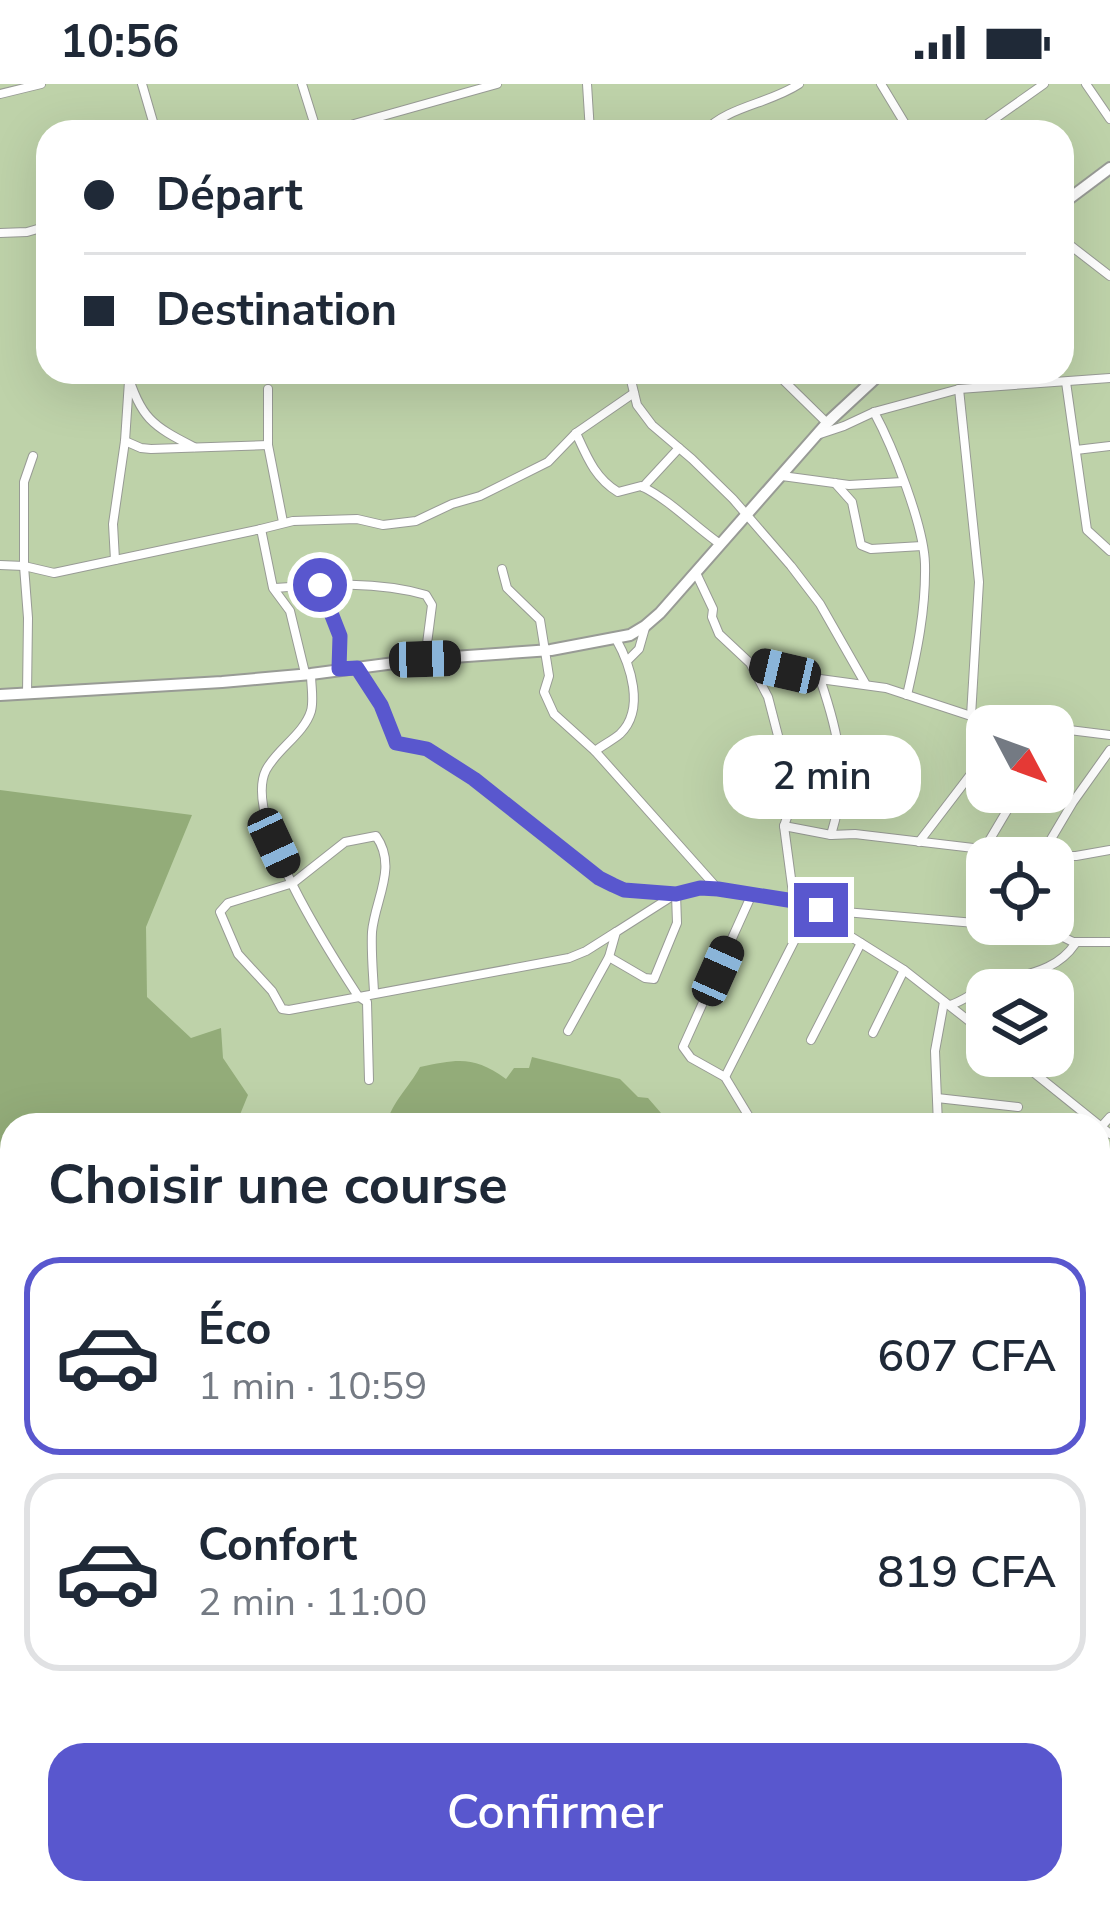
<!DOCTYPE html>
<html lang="fr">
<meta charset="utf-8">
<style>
:root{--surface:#fff;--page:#f6f6f7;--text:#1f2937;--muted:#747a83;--line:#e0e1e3;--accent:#5957ce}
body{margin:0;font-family:"Nunito Sans",sans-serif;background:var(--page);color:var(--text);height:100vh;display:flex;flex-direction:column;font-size:45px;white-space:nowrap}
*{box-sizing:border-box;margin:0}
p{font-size:39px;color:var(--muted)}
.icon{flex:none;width:66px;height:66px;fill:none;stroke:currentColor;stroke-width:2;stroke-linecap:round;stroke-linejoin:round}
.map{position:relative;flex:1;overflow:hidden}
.details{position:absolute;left:0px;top:1029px;width:1110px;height:792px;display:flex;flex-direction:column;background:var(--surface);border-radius:36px 36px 0 0;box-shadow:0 12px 48px #0002}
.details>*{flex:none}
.banner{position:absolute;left:36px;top:36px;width:1038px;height:264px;border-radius:36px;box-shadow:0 12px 48px #0002;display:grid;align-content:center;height:264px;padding:0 48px;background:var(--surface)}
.needle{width:78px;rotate:131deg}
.controls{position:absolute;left:966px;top:621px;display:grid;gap:24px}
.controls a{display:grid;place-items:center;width:108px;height:108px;border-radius:24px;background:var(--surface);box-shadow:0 12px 48px #0002;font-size:60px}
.end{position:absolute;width:54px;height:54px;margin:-27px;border:15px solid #5957ce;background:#fff;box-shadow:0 0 0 6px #fff}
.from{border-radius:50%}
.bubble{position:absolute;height:84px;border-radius:36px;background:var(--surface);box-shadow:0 12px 48px #0002;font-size:39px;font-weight:600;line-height:84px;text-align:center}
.car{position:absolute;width:36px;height:72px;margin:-36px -18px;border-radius:15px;box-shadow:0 0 9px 3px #0007;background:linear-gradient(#222 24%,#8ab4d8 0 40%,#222 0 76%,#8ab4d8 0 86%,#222 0)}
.banner b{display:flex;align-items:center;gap:42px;height:114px;font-size:45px}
.banner b+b{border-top:3px solid var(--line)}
.banner i{width:30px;height:30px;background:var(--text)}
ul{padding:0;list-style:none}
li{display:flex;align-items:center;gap:36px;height:198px;margin:0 24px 18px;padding:0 24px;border:6px solid var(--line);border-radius:36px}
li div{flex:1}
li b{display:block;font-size:45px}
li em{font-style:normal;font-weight:600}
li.active{border-color:var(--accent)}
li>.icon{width:108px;height:108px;stroke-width:1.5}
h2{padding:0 48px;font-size:54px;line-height:144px}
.button{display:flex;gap:24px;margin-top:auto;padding:24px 48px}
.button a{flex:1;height:138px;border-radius:36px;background:var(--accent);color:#fff;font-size:48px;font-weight:600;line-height:138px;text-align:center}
.status{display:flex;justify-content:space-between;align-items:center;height:84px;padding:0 60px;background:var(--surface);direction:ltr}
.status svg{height:33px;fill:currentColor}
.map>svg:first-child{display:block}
.green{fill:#bed2a9;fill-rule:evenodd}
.water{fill:#93ac79}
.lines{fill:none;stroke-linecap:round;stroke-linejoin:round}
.minor-casing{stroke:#989b95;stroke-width:10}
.tertiary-casing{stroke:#989b95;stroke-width:14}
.trunk-casing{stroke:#d7d8d7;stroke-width:16}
.minor{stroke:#fff;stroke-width:8}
.tertiary{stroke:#fff;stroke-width:10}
.trunk{stroke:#bae480;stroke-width:14}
.route{stroke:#5957ce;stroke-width:15}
</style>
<div class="status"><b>10:56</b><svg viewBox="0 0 49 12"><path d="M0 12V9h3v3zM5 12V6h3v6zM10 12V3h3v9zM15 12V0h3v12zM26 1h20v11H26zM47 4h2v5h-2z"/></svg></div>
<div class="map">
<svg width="1110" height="1821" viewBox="0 0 1110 1821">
<rect width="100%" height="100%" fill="#f9fcf5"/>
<path class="green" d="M0,0h1110v1821h-1110zM48,48h1014v240h-1014zM987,642h66v66h-66zM987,774h66v66h-66zM987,906h66v66h-66zM12,1041h1086v768h-1086z"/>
<g class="water">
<polygon points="0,706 192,731 146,843 147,913 191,954 221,944 223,974 248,1011 239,1033 204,1041 12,1041 12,1132 0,1133"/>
<path d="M532,973l88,22 18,18 10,1 13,15 11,7 1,5h-287c7,-25 22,-36 34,-58 39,-8 54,-11 86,12l8,-11h15z"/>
</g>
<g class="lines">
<defs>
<g id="minor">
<polyline points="142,0 156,48"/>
<polyline points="302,0 317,48"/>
<polyline points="587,0 590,48"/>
<polyline points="881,0 910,48"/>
<polyline points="1086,0 1110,35"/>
<polyline points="0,10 41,0"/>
<polyline points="137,48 156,46"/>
<polyline points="337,48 354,40 497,0"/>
<polyline points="561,48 574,46 579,48"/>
<path d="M704,48c24,-26 65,-28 95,-48"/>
<polyline points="976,48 1044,0"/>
<polyline points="0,149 27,148 48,142"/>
<polyline points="1062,155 1110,192"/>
<path d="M127,288c13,45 25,54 67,75"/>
<polyline points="629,288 637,321 652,341 692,375 733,415 791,482 820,520 865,599"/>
<polyline points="775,288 827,339"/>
<polyline points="1066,298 1087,446 1110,467"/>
<polyline points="268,305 268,361 283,438"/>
<polyline points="959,305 979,498 971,632"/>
<path d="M874,328c19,35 50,114 51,152 1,45 -8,88 -18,131"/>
<path d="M576,349c11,24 19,45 42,59l23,-6c29,14 52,39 79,58"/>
<polyline points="820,350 844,342 874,328 959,305 1110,294"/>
<polyline points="125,357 141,364 151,365 268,361"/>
<polyline points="1076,366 1110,362"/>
<polyline points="782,392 849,401 903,398"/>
<polyline points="835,399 852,418 861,461 871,465 922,462"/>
<polyline points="643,403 679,364"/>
<polyline points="261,445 293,437 357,435 383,441 416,437 452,420 480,412 548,378 576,349 634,309"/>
<polyline points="115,476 113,440 125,357 129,297"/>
<polyline points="0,481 24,482 54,489 261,445 273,504 290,527 305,589"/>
<polyline points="502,485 507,504 540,536 549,592 544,608 554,630 595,667 718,805"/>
<polyline points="696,489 713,525 712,533 719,550 750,579 768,613 790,698 793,716 784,742 794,817 904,886 987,951"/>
<polyline points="320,501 340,552 339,585"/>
<path d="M275,504c49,-4 103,-7 151,7l6,10 -7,54"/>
<polyline points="628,576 639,565 645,544"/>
<polyline points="751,579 820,595 886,604 971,632 1044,642"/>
<path d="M357,583l24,38 15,38 31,6 47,30 125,99c25,13 49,14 77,16"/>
<path d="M311,590c0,12 3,26 0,37 -7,23 -34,38 -45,59 -24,48 64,183 92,226l9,6 2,78"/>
<path d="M820,595c19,55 29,98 11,156"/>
<polyline points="27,610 28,534 24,482 24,398 33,372"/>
<polyline points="1053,644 1110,651"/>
<path d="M595,667c8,-6 18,-11 25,-17 26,-25 10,-70 -4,-95"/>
<polyline points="784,742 831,751 855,750 1041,772 1073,718 1110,666"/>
<polyline points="919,758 987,669"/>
<polyline points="983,767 1018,708"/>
<polyline points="1041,772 1076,772 1110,766"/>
<polyline points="752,810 683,963 691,974 725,993 754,1041"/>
<polyline points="990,840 1053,848 1073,858 1110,858"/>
<polyline points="609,873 645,894 654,895 677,839 676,810 707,804 794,817"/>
<path d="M374,908c-1,-20 -3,-40 -2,-60 3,-33 26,-65 4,-96l-31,6 -52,41 -65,20 -8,9 18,42 34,37 10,18 7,1 280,-52 17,-7 30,-19"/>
<path d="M950,921c14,-4 23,-13 36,-18 32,-13 68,-12 89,-43l-2,-2"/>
<polyline points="568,947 609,873 616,848 674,811"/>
<polyline points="873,949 904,886"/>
<polyline points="811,956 861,859"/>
<polyline points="1013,972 1110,1050"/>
<polyline points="725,993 809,828 821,826 987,840"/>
<polyline points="937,1014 1018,1023"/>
<polyline points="938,1041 935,967 944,918"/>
<polyline points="1101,1043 1110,1033"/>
<polyline points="0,1247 12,1248"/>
<polyline points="1098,1264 1110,1265"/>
<polyline points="0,1327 12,1327"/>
<polyline points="1098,1343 1110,1344"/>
<polyline points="1098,1403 1110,1403"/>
<polyline points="0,1408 12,1408"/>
<polyline points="0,1611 12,1611"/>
<polyline points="1098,1637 1110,1646"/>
<polyline points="0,1693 12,1693"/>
<polyline points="1098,1706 1100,1693 1110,1671"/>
<polyline points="0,1777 12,1777"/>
<polyline points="195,1809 195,1821"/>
<polyline points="223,1809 226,1821"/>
<polyline points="747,1821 748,1809"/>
<polyline points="1082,1821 1084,1809"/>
</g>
<g id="tertiary">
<polyline points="1062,120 1110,84"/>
<polyline points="0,611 222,598 311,590 425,575 551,566 630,551 645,542 660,529 827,339 882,288"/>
</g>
<g id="trunk">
<polyline points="0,1510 12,1510"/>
<polyline points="1098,1522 1110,1523"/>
</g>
</defs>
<use href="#minor" class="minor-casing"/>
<use href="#tertiary" class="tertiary-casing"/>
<use href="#trunk" class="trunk-casing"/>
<use href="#minor" class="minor"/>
<use href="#tertiary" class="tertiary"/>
<use href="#trunk" class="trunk"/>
</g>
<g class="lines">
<polyline class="route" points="320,501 340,552 339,585 357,584 381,621 396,659 427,665 474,695 599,794 613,801 624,806 676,810 700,804 718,805 794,817 809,828 821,826"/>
</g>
</svg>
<div class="controls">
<a><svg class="needle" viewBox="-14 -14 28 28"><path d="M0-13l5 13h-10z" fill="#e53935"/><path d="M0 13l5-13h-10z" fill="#747a83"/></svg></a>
<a><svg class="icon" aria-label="locate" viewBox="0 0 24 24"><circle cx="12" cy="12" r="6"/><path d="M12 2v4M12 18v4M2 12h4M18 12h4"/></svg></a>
<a><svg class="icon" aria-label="layers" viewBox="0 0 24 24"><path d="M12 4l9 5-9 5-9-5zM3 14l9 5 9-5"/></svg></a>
</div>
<i class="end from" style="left:320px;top:501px"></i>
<i class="end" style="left:821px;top:826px"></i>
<div class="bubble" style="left:723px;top:651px;width:198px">2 min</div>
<i class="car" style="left:425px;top:575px;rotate:88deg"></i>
<i class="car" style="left:785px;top:587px;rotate:283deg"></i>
<i class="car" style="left:274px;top:759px;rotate:155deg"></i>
<i class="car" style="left:718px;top:887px;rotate:24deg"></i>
<div class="banner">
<b><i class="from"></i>Départ</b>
<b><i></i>Destination</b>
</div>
<section class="details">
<h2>Choisir une course</h2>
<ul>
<li class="active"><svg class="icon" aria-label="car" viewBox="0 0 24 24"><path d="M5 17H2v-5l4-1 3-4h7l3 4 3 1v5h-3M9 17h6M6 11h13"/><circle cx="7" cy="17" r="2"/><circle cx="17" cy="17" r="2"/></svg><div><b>Éco</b><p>1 min · 10:59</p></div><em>607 CFA</em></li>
<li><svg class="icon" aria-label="car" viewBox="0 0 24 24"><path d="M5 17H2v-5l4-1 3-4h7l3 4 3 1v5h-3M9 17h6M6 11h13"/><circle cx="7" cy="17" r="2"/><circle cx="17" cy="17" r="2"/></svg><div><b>Confort</b><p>2 min · 11:00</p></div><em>819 CFA</em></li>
</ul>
<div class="button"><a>Confirmer</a></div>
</section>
</div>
